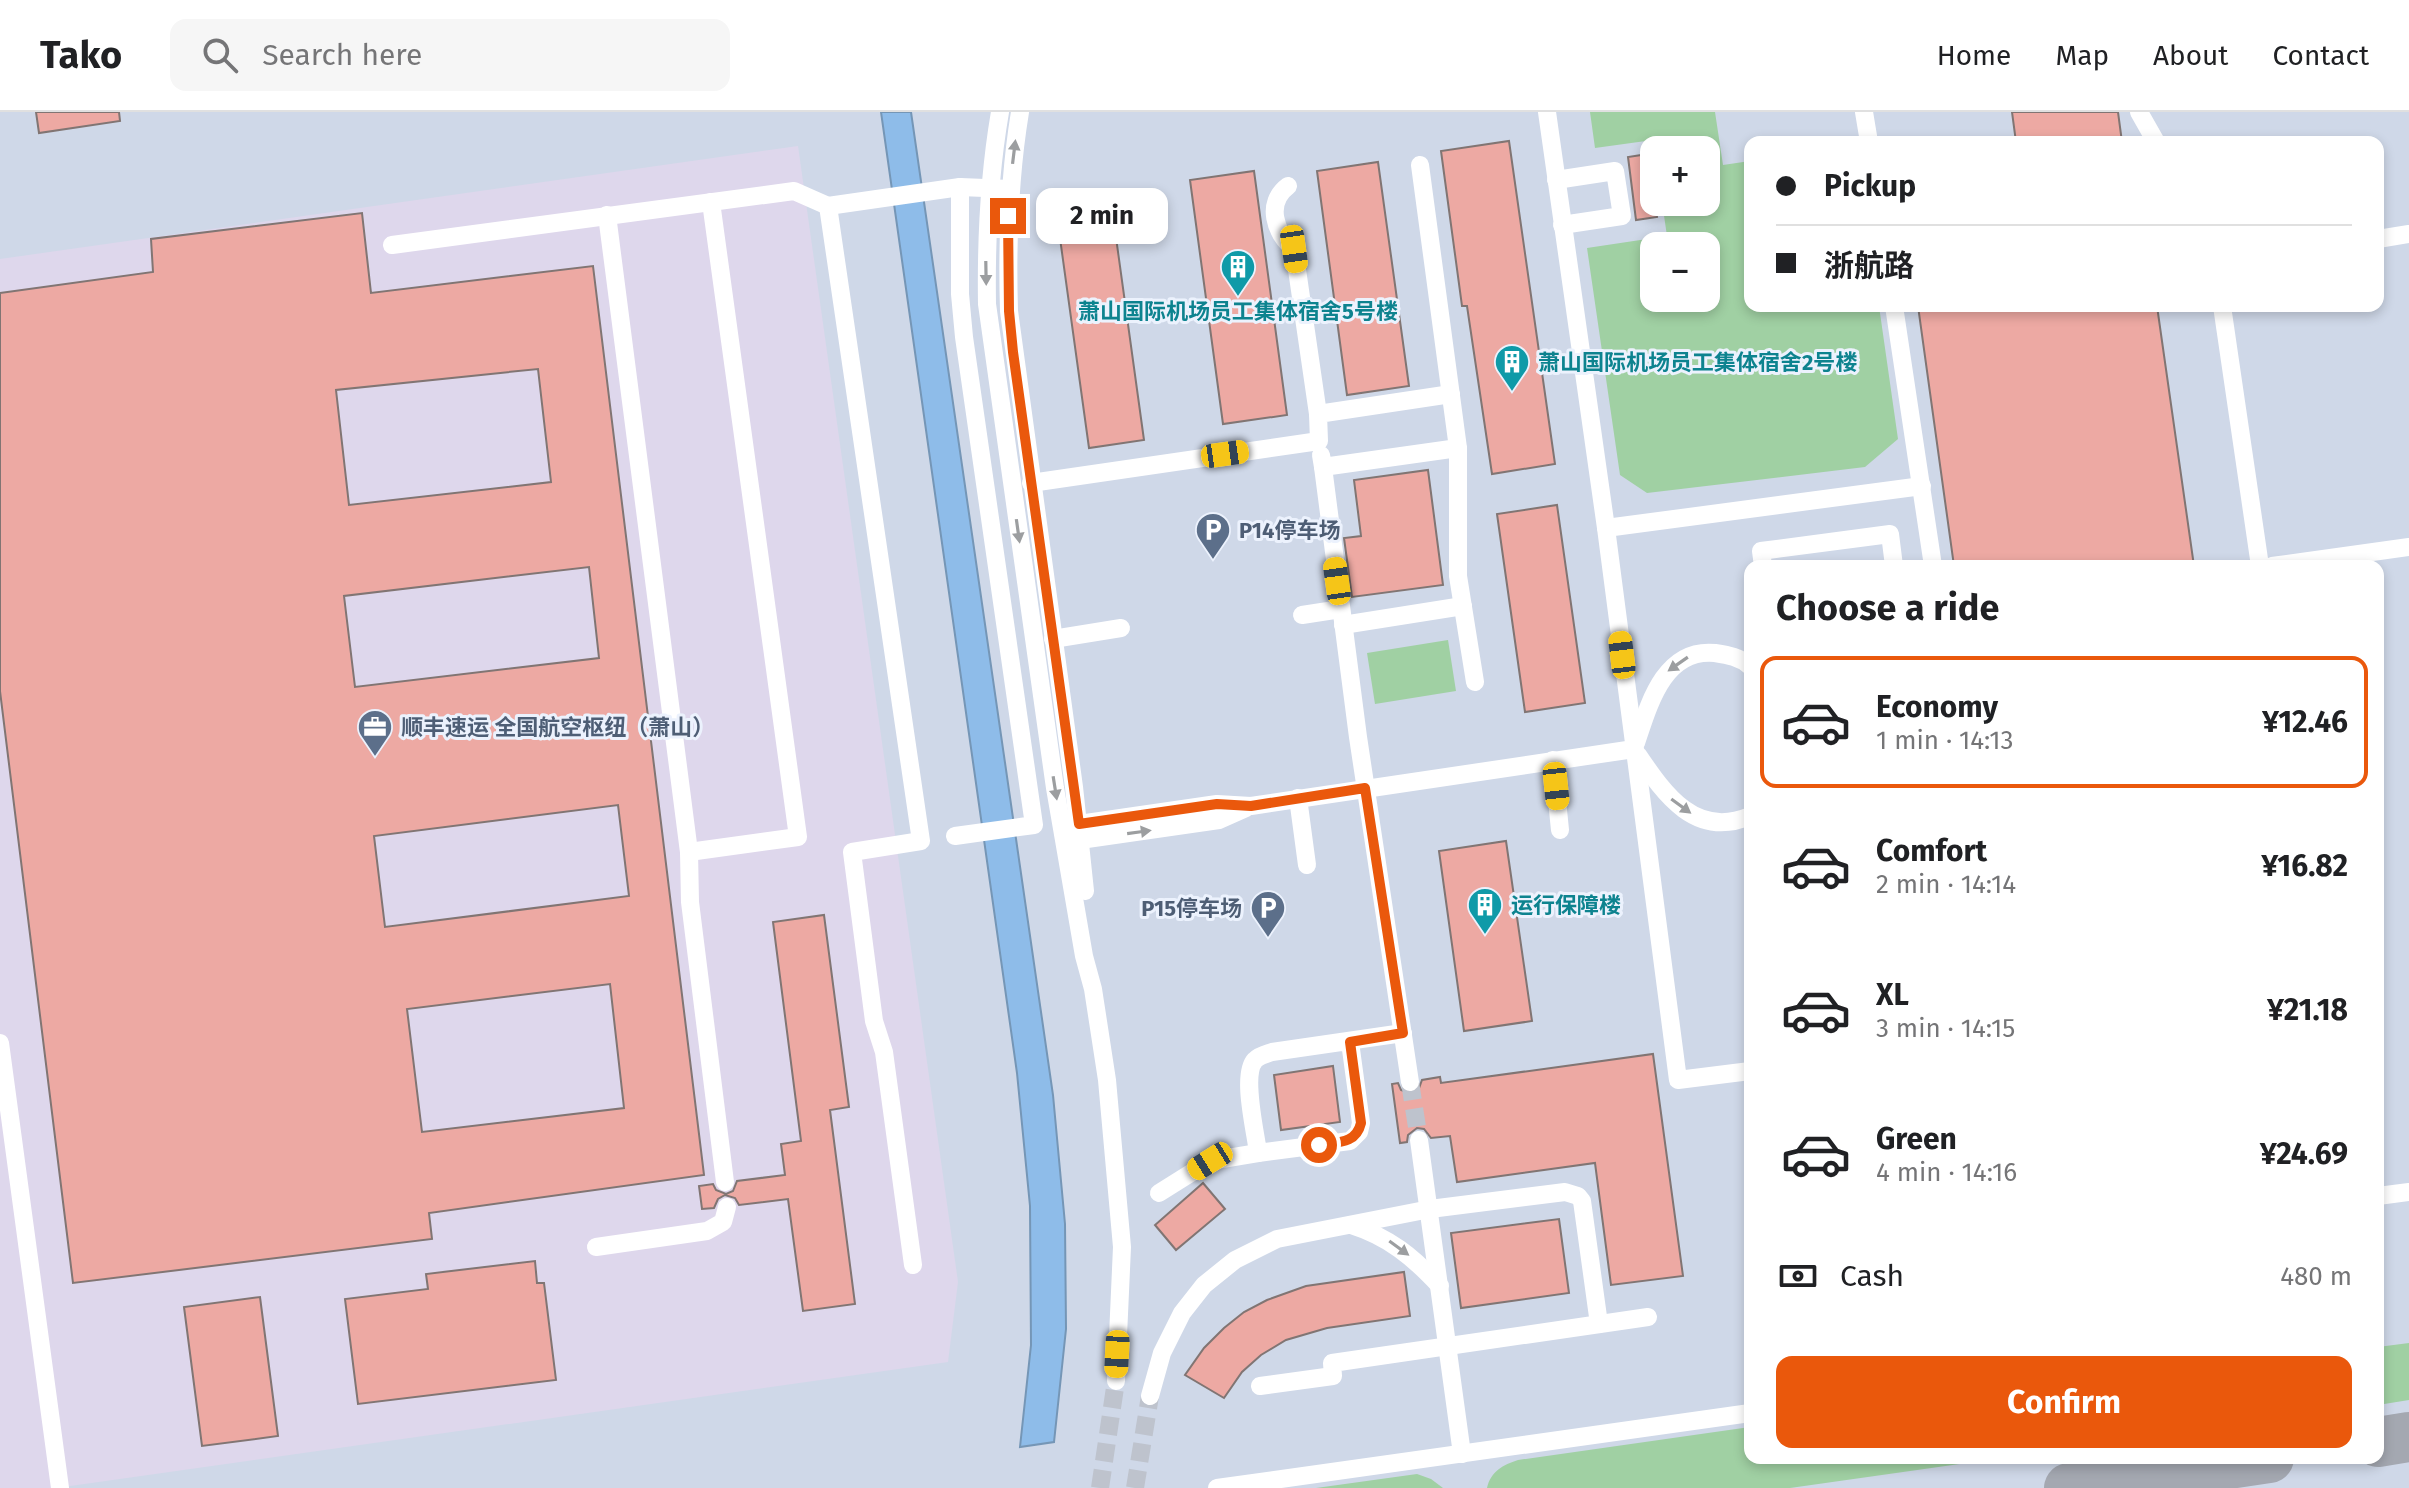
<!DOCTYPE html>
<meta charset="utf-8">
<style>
:root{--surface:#fff;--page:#f6f6f6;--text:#202124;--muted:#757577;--line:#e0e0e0;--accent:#ea580c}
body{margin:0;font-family:"Fira Sans","Noto Sans SC",sans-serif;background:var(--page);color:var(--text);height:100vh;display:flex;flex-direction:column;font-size:30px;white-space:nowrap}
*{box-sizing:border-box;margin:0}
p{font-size:26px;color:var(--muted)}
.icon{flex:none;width:44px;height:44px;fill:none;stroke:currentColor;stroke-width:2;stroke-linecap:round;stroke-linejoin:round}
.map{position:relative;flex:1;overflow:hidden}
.panel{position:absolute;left:1744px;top:448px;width:640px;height:904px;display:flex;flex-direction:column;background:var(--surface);border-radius:16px;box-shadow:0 4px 12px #0003}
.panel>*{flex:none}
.top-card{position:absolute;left:1744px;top:24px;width:640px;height:176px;border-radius:16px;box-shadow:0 4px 12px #0003;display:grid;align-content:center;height:176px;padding:0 32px;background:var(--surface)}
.controls{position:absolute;left:1640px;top:24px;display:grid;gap:16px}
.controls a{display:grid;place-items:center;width:80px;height:80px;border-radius:16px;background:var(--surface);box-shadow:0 4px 12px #0003;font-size:40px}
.end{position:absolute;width:36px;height:36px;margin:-18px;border:10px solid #ea580c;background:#fff;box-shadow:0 0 0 4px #fff}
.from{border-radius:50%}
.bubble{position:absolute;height:56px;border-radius:16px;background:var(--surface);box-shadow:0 4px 12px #0003;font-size:26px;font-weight:700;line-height:56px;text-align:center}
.car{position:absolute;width:24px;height:48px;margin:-24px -12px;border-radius:10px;box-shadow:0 0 6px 2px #0007;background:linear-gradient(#f5c518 24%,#345 0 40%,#f5c518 0 76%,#345 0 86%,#f5c518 0)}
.top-card b{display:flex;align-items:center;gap:28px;height:76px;font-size:30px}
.top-card b+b{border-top:2px solid var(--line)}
.top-card i{width:20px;height:20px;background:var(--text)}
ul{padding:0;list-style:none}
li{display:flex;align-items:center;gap:24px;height:132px;margin:0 16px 12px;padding:0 16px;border:4px solid transparent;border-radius:16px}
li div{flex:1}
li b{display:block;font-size:30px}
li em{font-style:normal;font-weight:700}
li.selected{border-color:var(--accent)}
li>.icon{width:72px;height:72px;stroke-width:1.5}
h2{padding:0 32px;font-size:36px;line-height:96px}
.pay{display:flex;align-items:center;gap:20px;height:88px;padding:0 32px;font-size:30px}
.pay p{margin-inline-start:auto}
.cta{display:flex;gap:16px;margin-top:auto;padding:16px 32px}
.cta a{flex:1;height:92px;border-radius:16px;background:var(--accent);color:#fff;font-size:32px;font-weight:700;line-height:92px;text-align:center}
header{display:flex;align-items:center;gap:48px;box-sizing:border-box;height:112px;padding:0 40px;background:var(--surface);border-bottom:2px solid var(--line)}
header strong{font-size:38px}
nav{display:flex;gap:44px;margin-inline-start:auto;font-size:28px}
.search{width:560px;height:72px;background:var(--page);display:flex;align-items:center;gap:20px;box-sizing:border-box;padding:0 28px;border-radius:16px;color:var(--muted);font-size:30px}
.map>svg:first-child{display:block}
.built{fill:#cfd8e8;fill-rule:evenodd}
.industrial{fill:#ded7ec}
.green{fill:#a0d0a3;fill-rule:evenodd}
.water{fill:#8ebce9;stroke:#7596b6;stroke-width:2}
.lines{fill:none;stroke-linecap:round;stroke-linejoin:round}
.taxiway{stroke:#a4a8b1;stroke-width:50}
.building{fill:#eda9a3;stroke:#817573;stroke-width:2;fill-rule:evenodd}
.minor-tunnel{stroke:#bec3cd;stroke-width:18;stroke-dasharray:18 9;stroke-linecap:butt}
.minor{stroke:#fff;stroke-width:18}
.oneway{fill:#9c9ea0}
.route{stroke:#ea580c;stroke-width:10}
.labels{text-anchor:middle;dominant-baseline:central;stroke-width:6;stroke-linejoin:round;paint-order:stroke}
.culture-label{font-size:22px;font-weight:bold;fill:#0d838f;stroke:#ecf2fd;text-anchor:start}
.service-label{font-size:22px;font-weight:bold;fill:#4e5e75;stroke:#ecf2fd;text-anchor:start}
</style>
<header>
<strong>Tako</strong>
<div class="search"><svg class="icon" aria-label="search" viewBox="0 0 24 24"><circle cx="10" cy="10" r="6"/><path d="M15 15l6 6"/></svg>Search here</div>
<nav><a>Home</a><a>Map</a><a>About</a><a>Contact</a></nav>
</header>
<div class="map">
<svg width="2409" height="1376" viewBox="0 0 2409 1376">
<rect width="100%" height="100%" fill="#dfe5f0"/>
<path class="built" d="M0,0h2409v1376h-2409zM1750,30h628v164h-628zM1654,38h52v52h-52zM1654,134h52v52h-52zM1750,454h628v892h-628z"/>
<polygon class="industrial" points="798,34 958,1170 948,1250 56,1376 0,1376 0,147"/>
<g class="green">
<path d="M1590,0h125l8,53 27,-4v145h129l19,133 -33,28 -218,26 -27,-18 -33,-227 80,-12 -5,-34h44v-52h-52l-1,-10 -58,8zM1654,134h52v52h-52z"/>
<polygon points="1448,528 1456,579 1375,592 1367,541"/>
<polygon points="2409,1231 2409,1288 2378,1293 2378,1235"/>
<path d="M1750,1315v31h252l-212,30h-303c4,-17 16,-23 31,-28z"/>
<polygon points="1417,1362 1431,1367 1443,1376 1316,1376"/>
</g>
<polygon class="water" points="881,0 911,0 1053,983 1065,1112 1066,1217 1054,1330 1020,1335 1031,1233 1030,1094 1017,961"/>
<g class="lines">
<g class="taxiway">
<polyline points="2378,1330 2409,1325"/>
<polyline points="2069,1376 2269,1346"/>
</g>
</g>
<g class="building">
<polygon points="36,0 119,0 120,9 39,21"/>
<polygon points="2012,0 2118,0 2122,30 2016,30"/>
<polygon points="1509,29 1555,352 1492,362 1467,194 1462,194 1441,39"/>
<polygon points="1648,42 1657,105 1636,108 1628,45"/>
<polygon points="1378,50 1409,274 1347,283 1317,59"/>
<polygon points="1254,59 1287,303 1223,312 1190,68"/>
<polygon points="1110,82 1144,328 1089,336 1055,90"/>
<path d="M362,101l9,80 222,-27 111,909 -275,38 3,26 -359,44 -73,-592v-398l153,-21 -2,-33zM538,257l13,113 -202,23 -13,-115zM589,455l10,91 -244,29 -11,-91zM618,693l11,91 -244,31 -11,-91zM610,872l14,124 -202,24 -15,-123z"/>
<polygon points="1918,194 2157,194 2194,454 1954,454"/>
<polygon points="1428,358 1443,473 1352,485 1344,426 1361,424 1354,368"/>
<polygon points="1557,393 1585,591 1525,600 1497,402"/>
<polygon points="1506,729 1532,909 1464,919 1439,739"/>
<polygon points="824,803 849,995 830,998 855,1192 803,1199 788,1087 739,1093 735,1086 725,1083 718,1087 714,1096 702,1097 699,1074 713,1072 716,1078 726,1082 733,1079 737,1069 785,1063 781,1032 801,1029 773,810"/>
<polygon points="1653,942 1683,1164 1611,1173 1595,1051 1457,1070 1450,1024 1431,1026 1424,1017 1417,1016 1408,1023 1407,1030 1400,1031 1392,972 1398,971 1401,978 1411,982 1418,979 1422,968 1440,965 1441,971"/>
<polygon points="1333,954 1340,1010 1281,1018 1274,963"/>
<polygon points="1203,1071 1225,1097 1176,1138 1155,1113"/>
<polygon points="1559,1107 1569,1181 1461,1196 1451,1121"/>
<polygon points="535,1149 537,1171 544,1171 556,1268 358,1292 345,1187 428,1177 426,1162"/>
<polygon points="1404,1160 1410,1204 1327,1216 1286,1228 1261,1243 1242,1260 1224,1286 1185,1263 1204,1236 1224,1216 1244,1200 1267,1188 1306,1174"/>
<polygon points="260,1185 278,1324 202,1334 184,1195"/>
</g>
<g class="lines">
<g class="minor-tunnel">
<polyline points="1410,970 1419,1028"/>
<polyline points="1100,1376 1116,1269"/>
<polyline points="1135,1376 1150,1284"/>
</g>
<g class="minor">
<path d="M1000,0c-11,64 -14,127 -13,192l68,484 29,168 9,33 14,91 15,167 -6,134"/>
<path d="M1020,0c-11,67 -13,132 -11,199l65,476 11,104"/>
<polyline points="1547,0 1606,416 1678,968 1750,959"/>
<polyline points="1864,0 1869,30"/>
<polyline points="2139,0 2156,30"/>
<polyline points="1420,53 1458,336 1458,464 1475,570"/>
<polyline points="1556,68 1615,59 1622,104 1562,113"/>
<path d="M1288,74c-23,17 -13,47 6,63l24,165"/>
<polyline points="607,103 689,740 690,790 725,1070"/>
<polyline points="2378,127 2409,122"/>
<polyline points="392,133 794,79 828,94"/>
<polyline points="1894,194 1933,454"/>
<polyline points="2222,194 2260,454"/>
<polyline points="1321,343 1323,355 1458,336"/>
<polyline points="1323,355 1358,625 1410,970"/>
<polyline points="1031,371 1319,329 1318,302 1451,282"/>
<polyline points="1606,416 1922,374"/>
<polyline points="1763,454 1761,439 1890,422 1894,454"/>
<polyline points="2272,454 2409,435"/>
<polyline points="1302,503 1341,497"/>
<polyline points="1343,513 1463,494"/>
<polyline points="1053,527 1121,516"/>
<path d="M1636,631c13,-39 28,-95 79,-90 13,2 25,4 35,13"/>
<path d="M1638,643c27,40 58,84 112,61"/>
<polyline points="1553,648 1560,718"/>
<polyline points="1298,686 1307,753"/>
<polyline points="1068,718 1079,712 1217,692 1251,694 1634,637"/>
<polyline points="955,724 1034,713 964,225 960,182 960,75"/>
<polyline points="1069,724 1080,728 1219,708 1246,696"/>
<polyline points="689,740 798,725 711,90"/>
<path d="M1350,930l11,81 -2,9 -9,9 -92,12c-2,-20 -17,-78 -3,-93 5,-5 11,-6 17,-8l131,-19"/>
<polyline points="0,931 60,1376"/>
<polyline points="1419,1028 1462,1342"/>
<polyline points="1159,1081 1210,1049 1258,1041"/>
<polyline points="2378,1084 2409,1080"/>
<path d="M1351,1113c38,12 62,32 89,61"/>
<polyline points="596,1135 707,1119 723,1110 727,1095"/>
<polyline points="913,1153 884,940 874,909 852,740 921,729 828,94 960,75 1010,77"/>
<polyline points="1260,1274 1333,1264 1332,1251 1648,1205"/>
<polyline points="1150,1284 1162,1241 1182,1201 1204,1173 1235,1148 1277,1127 1430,1097 1565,1080 1578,1084 1582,1089 1599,1212"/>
<polyline points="1217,1376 1750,1301"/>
</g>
</g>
<defs><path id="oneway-solid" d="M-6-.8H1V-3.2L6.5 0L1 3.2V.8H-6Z" transform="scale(2)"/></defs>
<g class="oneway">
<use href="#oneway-solid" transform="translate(1014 40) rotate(-83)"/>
<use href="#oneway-solid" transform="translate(986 161) rotate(89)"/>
<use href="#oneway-solid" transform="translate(1018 419) rotate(82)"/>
<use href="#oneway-solid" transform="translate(1678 552) rotate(145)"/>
<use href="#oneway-solid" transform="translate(1055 676) rotate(81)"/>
<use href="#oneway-solid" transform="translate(1681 694) rotate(36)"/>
<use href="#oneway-solid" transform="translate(1139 720) rotate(-8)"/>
<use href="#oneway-solid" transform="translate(1399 1136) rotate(36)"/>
</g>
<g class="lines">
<path class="route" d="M1008,104l1,95 4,41 66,472 138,-20 34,2 114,-18 38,245 -53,9 11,81c-5,21 -23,19 -42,22"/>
</g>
<defs>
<symbol id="building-pin" viewBox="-11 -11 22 30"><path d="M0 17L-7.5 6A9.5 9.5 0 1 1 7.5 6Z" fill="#0f9aa8" stroke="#ecf2fd"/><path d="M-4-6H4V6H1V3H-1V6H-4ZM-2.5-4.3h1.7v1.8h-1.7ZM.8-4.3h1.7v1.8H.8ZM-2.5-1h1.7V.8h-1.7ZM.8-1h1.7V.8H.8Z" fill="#fff"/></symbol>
<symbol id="parking-pin" viewBox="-11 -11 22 30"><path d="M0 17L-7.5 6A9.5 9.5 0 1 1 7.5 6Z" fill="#5c6f8a" stroke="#ecf2fd"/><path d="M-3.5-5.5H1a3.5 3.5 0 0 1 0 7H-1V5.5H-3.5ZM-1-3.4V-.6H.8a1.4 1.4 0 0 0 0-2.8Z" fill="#fff"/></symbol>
<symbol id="office-pin" viewBox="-11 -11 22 30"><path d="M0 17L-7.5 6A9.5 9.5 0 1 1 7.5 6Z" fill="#5c6f8a" stroke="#ecf2fd"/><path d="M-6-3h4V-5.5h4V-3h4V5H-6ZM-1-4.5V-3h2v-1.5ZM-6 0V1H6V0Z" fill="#fff"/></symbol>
</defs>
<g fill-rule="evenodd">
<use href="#building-pin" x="1218" y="135" width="40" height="54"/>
<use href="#building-pin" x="1492" y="230" width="40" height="54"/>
<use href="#parking-pin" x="1193" y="398" width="40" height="54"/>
<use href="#office-pin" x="355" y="595" width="40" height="54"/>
<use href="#building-pin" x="1465" y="773" width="40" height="54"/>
<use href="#parking-pin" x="1248" y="776" width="40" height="54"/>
</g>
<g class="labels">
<g class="culture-label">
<text x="1238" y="199" text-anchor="middle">萧山国际机场员工集体宿舍5号楼</text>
<text x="1538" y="250">萧山国际机场员工集体宿舍2号楼</text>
<text x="1511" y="793">运行保障楼</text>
</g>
<g class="service-label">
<text x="1239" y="418">P14停车场</text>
<text x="401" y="615">顺丰速运 全国航空枢纽（萧山）</text>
<text x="1242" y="796" text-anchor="end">P15停车场</text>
</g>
</g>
</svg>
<div class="controls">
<a>+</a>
<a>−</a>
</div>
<i class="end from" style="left:1319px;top:1033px"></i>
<i class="end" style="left:1008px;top:104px"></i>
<div class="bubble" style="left:1036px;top:76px;width:132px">2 min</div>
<i class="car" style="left:1294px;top:137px;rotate:172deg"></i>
<i class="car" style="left:1225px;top:342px;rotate:82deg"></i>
<i class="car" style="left:1337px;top:469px;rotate:352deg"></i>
<i class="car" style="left:1622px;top:543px;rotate:353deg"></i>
<i class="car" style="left:1556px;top:674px;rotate:174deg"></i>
<i class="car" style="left:1210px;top:1049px;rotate:238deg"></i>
<i class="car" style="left:1117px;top:1242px;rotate:183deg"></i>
<div class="top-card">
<b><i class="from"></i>Pickup</b>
<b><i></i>浙航路</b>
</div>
<section class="panel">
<h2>Choose a ride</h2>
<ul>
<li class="selected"><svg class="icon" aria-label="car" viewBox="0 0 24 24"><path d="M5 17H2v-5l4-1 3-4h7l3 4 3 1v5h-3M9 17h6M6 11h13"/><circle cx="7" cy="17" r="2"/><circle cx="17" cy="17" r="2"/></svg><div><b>Economy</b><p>1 min · 14:13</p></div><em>¥12.46</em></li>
<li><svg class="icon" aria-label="car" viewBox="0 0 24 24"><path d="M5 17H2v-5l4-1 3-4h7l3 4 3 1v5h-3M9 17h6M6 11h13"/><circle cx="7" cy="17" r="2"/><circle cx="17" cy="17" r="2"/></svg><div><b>Comfort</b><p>2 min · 14:14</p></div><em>¥16.82</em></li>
<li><svg class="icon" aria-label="car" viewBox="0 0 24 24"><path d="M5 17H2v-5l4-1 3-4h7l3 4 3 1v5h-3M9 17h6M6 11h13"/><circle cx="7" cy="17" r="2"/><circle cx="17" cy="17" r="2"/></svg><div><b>XL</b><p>3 min · 14:15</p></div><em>¥21.18</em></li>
<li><svg class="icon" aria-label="car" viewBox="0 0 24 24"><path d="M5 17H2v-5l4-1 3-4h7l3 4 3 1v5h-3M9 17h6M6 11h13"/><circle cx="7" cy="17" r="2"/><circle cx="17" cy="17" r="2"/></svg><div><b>Green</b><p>4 min · 14:16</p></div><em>¥24.69</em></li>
</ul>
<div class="pay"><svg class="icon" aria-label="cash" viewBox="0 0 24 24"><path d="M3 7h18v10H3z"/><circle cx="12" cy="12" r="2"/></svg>Cash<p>480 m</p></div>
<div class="cta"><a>Confirm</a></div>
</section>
</div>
